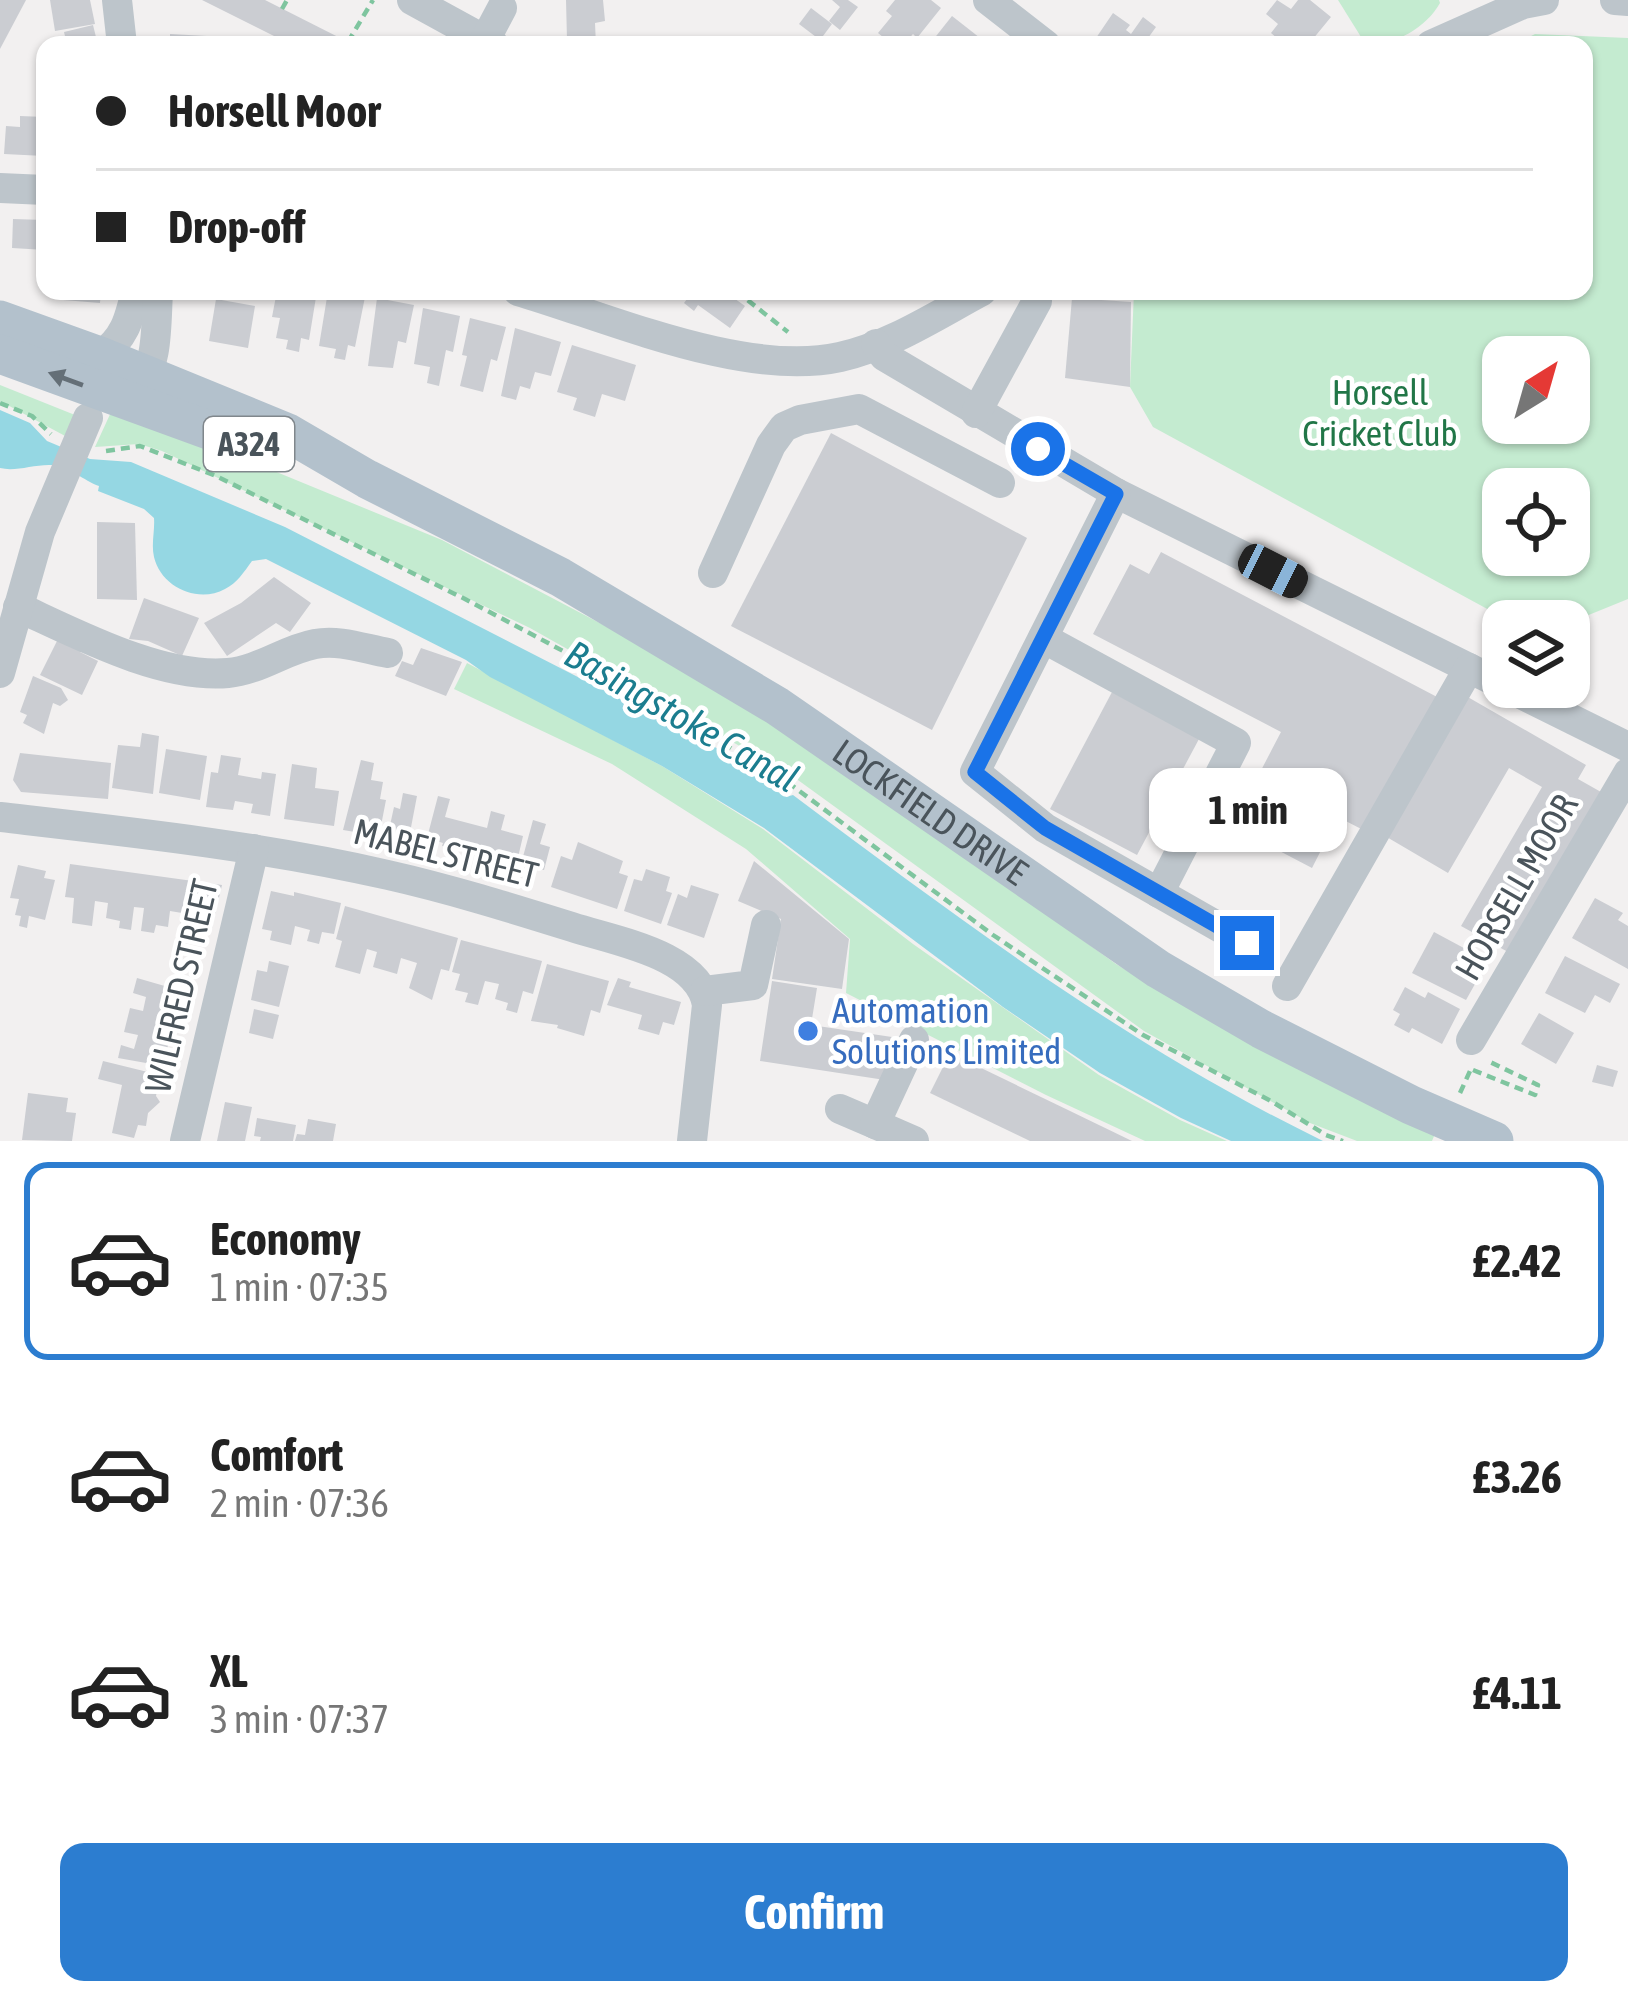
<!DOCTYPE html>
<meta charset="utf-8">
<style>
:root{--surface:#fff;--page:#f6f6f6;--text:#222;--muted:#767676;--line:#e0e0e0;--accent:#2c7dd0}
body{margin:0;font-family:"Asap Condensed",sans-serif;background:var(--page);color:var(--text);height:100vh;display:flex;flex-direction:column;font-size:45px;white-space:nowrap}
*{box-sizing:border-box;margin:0}
p{font-size:39px;color:var(--muted)}
.icon{flex:none;width:66px;height:66px;fill:none;stroke:currentColor;stroke-width:2;stroke-linecap:round;stroke-linejoin:round}
.map{position:relative;height:1141px;overflow:hidden}
.details{display:flex;flex-direction:column;background:var(--surface);flex:1}
.details>*{flex:none}
.guide{position:absolute;left:36px;top:36px;width:1557px;height:264px;border-radius:24px;box-shadow:0 3px 9px #0004;display:grid;align-content:center;height:264px;padding:0 60px;background:var(--surface)}
.needle{width:78px;rotate:37deg}
.controls{position:absolute;left:1482px;top:336px;display:grid;gap:24px}
.controls a{display:grid;place-items:center;width:108px;height:108px;border-radius:24px;background:var(--surface);box-shadow:0 3px 9px #0004;font-size:60px}
.end{position:absolute;width:54px;height:54px;margin:-27px;border:15px solid #1a73e8;background:#fff;box-shadow:0 0 0 6px #fff}
.from{border-radius:50%}
.bubble{position:absolute;height:84px;border-radius:24px;background:var(--surface);box-shadow:0 3px 9px #0004;font-size:39px;font-weight:700;line-height:84px;text-align:center}
.car{position:absolute;width:36px;height:72px;margin:-36px -18px;border-radius:15px;box-shadow:0 0 9px 3px #0007;background:linear-gradient(#222 24%,#8ab4d8 0 40%,#222 0 76%,#8ab4d8 0 86%,#222 0)}
.guide b{display:flex;align-items:center;gap:42px;height:114px;font-size:45px}
.guide b+b{border-top:3px solid var(--line)}
.guide i{width:30px;height:30px;background:var(--text)}
ul{padding:21px 0 0;list-style:none}
li{display:flex;align-items:center;gap:36px;height:198px;margin:0 24px 18px;padding:0 36px;border:6px solid transparent;border-radius:24px}
li div{flex:1}
li b{display:block;font-size:45px}
li em{font-style:normal;font-weight:700}
li.on{border-color:var(--accent)}
li>.icon{width:108px;height:108px;stroke-width:1.5}
.button{display:flex;gap:24px;margin-top:auto;padding:24px 60px}
.button a{flex:1;height:138px;border-radius:24px;background:var(--accent);color:#fff;font-size:48px;font-weight:700;line-height:138px;text-align:center}
.map>svg:first-child{display:block}
.green{fill:#c4ebd0;fill-rule:evenodd}
.water{fill:#95d7e3}
.building{fill:#cbcdd2}
.lines{fill:none;stroke-linecap:round;stroke-linejoin:round}
.path{stroke:#7fc59f;stroke-width:4.5;stroke-dasharray:9 6;stroke-linecap:butt}
.minor{stroke:#bdc5cb;stroke-width:30}
.major{stroke:#b3c1cc;stroke-width:39}
.oneway{fill:#646f77}
.route{stroke:#1a73e8;stroke-width:15}
.shop-dot{fill:#3f7fe0;stroke:#fff;stroke-width:4.5}
.labels{text-anchor:middle;dominant-baseline:central;stroke-width:9;stroke-linejoin:round;paint-order:stroke}
.shield{fill:#fff;stroke:#80878c;stroke-width:3}
.shield-label{font-size:33px;font-weight:bold;fill:#4a545b}
.park-label{font-size:36px;fill:#217647;stroke:#fff}
.street-label{font-size:36px;fill:#4a545b;stroke:#fff}
.shop-label{font-size:36px;fill:#366cbe;stroke:#fff;text-anchor:start}
.water-label{font-size:39px;font-style:italic;fill:#1b7d8f;stroke:#fff}
</style>
<div class="map">
<svg width="1628" height="1141" viewBox="0 0 1628 1141">
<rect width="100%" height="100%" fill="#f2f0f0"/>
<g class="green">
<path d="M1338,0h101l1,3c-14,25 -45,42 -74,42z"/>
<path d="M1535,34l93,4v561l-59,24 -67,-6 -349,-190 -23,-40 4,-96h450v-246h-71zM1503,357h66v66h-66zM1503,489h66v66h-66z"/>
<polygon points="0,385 75,415 67,437 0,401"/>
<polygon points="112,410 223,450 442,540 689,670 797,735 1116,964 1203,1017 1437,1129 1432,1141 1357,1141 1310,1123 1144,1031 791,775 530,628 162,451 139,444 95,447"/>
<polygon points="467,663 662,766 763,829 913,944 1099,1075 1180,1120 1227,1141 1145,1141 1046,1095 846,993 850,939 746,849 612,764 454,689"/>
</g>
<path class="water" d="M0,410l30,13 17,18 43,18 41,3 154,65 455,233 42,27 4,10 7,-2c173,129 335,251 530,346h-92l-50,-23 -81,-45 -97,-66 -239,-179 -102,-62 -172,-89 -24,-17 -200,-101 -14,2c-8,11 -15,22 -27,28 -27,15 -64,-2 -71,-32 -3,-13 1,-26 0,-39l-10,-9 -46,-18 1,-5c-15,-5 -30,-20 -47,-21 -18,-1 -36,7 -52,3z"/>
<g class="building">
<polygon points="0,0 26,0 0,49"/>
<polygon points="50,0 90,0 95,24 55,31"/>
<polygon points="202,0 265,0 354,45 292,45"/>
<polygon points="566,0 603,0 605,21 595,23 596,45 561,45 561,40 567,40"/>
<polygon points="832,0 848,0 858,7 840,30 829,21 840,7"/>
<polygon points="895,0 931,0 941,8 917,38 913,34 903,45 893,45 878,33 892,16 886,11"/>
<polygon points="1277,0 1291,9 1298,0 1310,0 1331,17 1308,45 1285,45 1271,33 1278,24 1266,14"/>
<polygon points="811,8 832,24 820,40 799,24"/>
<polygon points="1113,13 1130,25 1126,30 1131,34 1143,17 1156,27 1143,45 1105,45 1096,38"/>
<polygon points="952,16 989,45 929,45"/>
<polygon points="93,25 98,45 67,45 64,32"/>
<polygon points="170,34 207,36 207,45 170,45"/>
<polygon points="20,116 45,117 44,156 4,154 6,126 20,127"/>
<polygon points="13,219 45,220 45,250 12,248"/>
<polygon points="64,291 101,291 100,303 63,300"/>
<polygon points="277,291 317,291 309,340 301,338 299,352 286,349 288,340 276,338 280,318 272,317"/>
<polygon points="328,291 365,297 355,347 348,345 345,360 334,358 336,349 319,346"/>
<polygon points="693,291 724,291 745,306 730,328 698,305 694,311 684,303"/>
<polygon points="377,298 414,305 406,343 398,341 393,368 368,366"/>
<polygon points="1072,298 1131,302 1130,387 1065,378"/>
<polygon points="216,299 255,306 248,348 209,341"/>
<polygon points="423,308 460,316 453,352 446,350 439,386 427,383 430,367 414,364"/>
<polygon points="470,318 506,327 497,361 491,359 483,392 460,386 467,356 462,355"/>
<polygon points="515,328 561,342 551,376 535,372 530,389 520,386 516,400 501,396"/>
<polygon points="572,345 636,365 625,401 602,394 595,417 573,410 577,398 557,392"/>
<polygon points="831,433 1027,538 932,730 731,626"/>
<polygon points="97,522 135,523 137,600 97,599"/>
<polygon points="1161,552 1439,698 1369,833 1338,817 1312,868 1232,826 1281,732 1093,634 1130,564 1149,574"/>
<polygon points="274,577 311,603 290,632 276,623 227,656 204,623 241,603"/>
<polygon points="144,598 199,618 182,656 148,641 129,639"/>
<polygon points="59,637 83,647 80,652 98,661 82,695 40,675"/>
<polygon points="421,648 462,662 446,696 395,676 402,661 413,665"/>
<polygon points="33,676 61,688 68,700 60,706 53,703 44,734 23,723 27,715 20,712"/>
<polygon points="1112,692 1199,739 1137,855 1050,809"/>
<polygon points="1466,696 1586,765 1578,779 1601,792 1508,952 1461,926 1542,787 1509,768 1448,873 1385,836"/>
<polygon points="142,733 159,736 153,794 112,788 118,745 140,747"/>
<polygon points="166,749 207,756 200,800 159,793"/>
<polygon points="20,753 111,763 108,799 21,792 13,780"/>
<polygon points="221,755 241,758 238,775 261,779 262,772 276,774 270,816 251,813 253,804 235,801 233,810 206,807 211,772 218,773"/>
<polygon points="361,760 374,763 371,780 383,782 380,799 386,800 379,836 343,830"/>
<polygon points="292,764 317,768 315,788 339,791 334,826 284,819"/>
<polygon points="403,793 417,796 408,843 387,839 394,807 400,809"/>
<polygon points="438,796 450,799 445,817 487,828 491,811 505,815 501,830 523,836 516,866 442,846 443,843 427,838"/>
<polygon points="533,820 546,824 540,844 550,847 544,870 521,864"/>
<polygon points="578,842 623,861 619,873 628,876 617,909 551,887 561,856 572,860"/>
<polygon points="754,861 849,939 842,989 772,979 781,919 738,901"/>
<polygon points="70,864 222,885 211,931 206,930 204,938 193,937 194,930 180,928 182,913 170,911 168,927 156,925 154,933 141,931 144,908 134,907 131,930 119,928 120,921 106,918 108,903 95,901 92,926 72,923 74,898 65,897"/>
<polygon points="18,865 46,871 44,878 55,880 45,920 29,916 27,928 19,926 21,916 15,915 19,899 10,898"/>
<polygon points="646,869 670,877 666,891 672,893 661,924 624,911 634,879 642,881"/>
<polygon points="691,885 719,894 704,938 667,925 678,894 687,898"/>
<polygon points="271,891 294,896 294,892 341,903 334,934 322,932 319,944 307,941 310,930 295,926 291,945 270,940 272,931 262,929"/>
<polygon points="1595,898 1623,913 1618,920 1628,926 1628,969 1572,938"/>
<polygon points="345,906 458,938 449,971 441,969 432,1000 409,988 417,963 401,958 397,974 373,967 377,952 367,949 360,974 335,967 342,941 336,939"/>
<polygon points="1434,932 1488,961 1466,1000 1412,973"/>
<polygon points="461,940 542,961 533,994 523,991 517,1013 506,1010 508,1003 495,999 499,984 485,981 478,1005 465,1002 468,993 455,990 460,974 452,972"/>
<polygon points="1565,956 1620,984 1610,1003 1595,995 1585,1013 1545,993"/>
<polygon points="269,961 289,966 279,1007 251,1000 257,970 267,972"/>
<polygon points="547,964 609,981 600,1013 591,1010 584,1036 557,1028 558,1025 531,1021"/>
<polygon points="137,978 182,991 174,1027 158,1023 156,1029 171,1033 163,1066 118,1058 121,1045 134,1049 138,1035 124,1032 130,1008 143,1011 146,997 133,993"/>
<polygon points="618,978 631,982 629,987 681,1002 674,1025 663,1022 659,1035 638,1029 642,1015 607,1005"/>
<polygon points="772,981 817,988 811,1025 892,1037 885,1080 760,1061"/>
<polygon points="1405,987 1425,998 1428,992 1460,1009 1442,1044 1412,1028 1409,1033 1394,1025 1400,1014 1393,1010"/>
<polygon points="254,1009 279,1015 273,1039 249,1033"/>
<polygon points="1539,1013 1574,1033 1556,1064 1521,1044"/>
<polygon points="950,1053 1068,1110 1132,1141 1030,1141 930,1093"/>
<polygon points="103,1061 160,1075 156,1096 160,1102 148,1113 146,1126 138,1125 134,1138 112,1133 122,1085 98,1079"/>
<polygon points="1597,1065 1618,1071 1613,1087 1592,1082"/>
<polygon points="28,1093 68,1098 66,1112 76,1113 72,1141 22,1140"/>
<polygon points="225,1102 252,1107 245,1141 217,1141"/>
<polygon points="257,1118 296,1125 293,1141 260,1141 261,1137 254,1136"/>
<polygon points="308,1119 336,1124 333,1141 295,1141 297,1134 305,1135"/>
</g>
<g class="lines">
<g class="path">
<polyline points="282,9 287,0"/>
<polyline points="348,42 373,0"/>
<polyline points="736,291 788,332"/>
<polyline points="0,403 32,416 51,434"/>
<polyline points="106,451 140,446 216,476 465,599 631,687 790,784 993,935 1143,1035 1271,1101 1326,1135 1343,1141"/>
<polyline points="1473,1070 1535,1095 1538,1085 1488,1061"/>
<polyline points="1460,1093 1470,1071"/>
</g>
<g class="minor">
<polyline points="117,0 122,45"/>
<polyline points="412,0 494,45"/>
<polyline points="988,0 1046,45"/>
<polyline points="1615,0 1628,1"/>
<polyline points="485,40 502,8"/>
<polyline points="1431,45 1523,4 1544,0"/>
<polyline points="0,188 45,190"/>
<path d="M518,291c92,27 227,87 322,66 50,-11 97,-42 142,-66"/>
<polyline points="876,344 884,356 1116,493 1503,685"/>
<path d="M100,356c25,-18 29,-36 36,-65"/>
<path d="M138,395c20,-34 18,-66 20,-104"/>
<polyline points="976,413 1037,301"/>
<polyline points="1116,493 975,772 1045,828 1247,943"/>
<polyline points="713,573 771,445 784,427 800,420 859,409 1000,483"/>
<path d="M18,607c59,27 144,72 210,66 32,-3 56,-23 87,-29 24,-5 50,5 73,9"/>
<polyline points="1043,638 1236,743 1159,893"/>
<polyline points="0,673 40,532 88,418"/>
<polyline points="1507,687 1628,747"/>
<path d="M0,817c130,15 261,29 388,58 62,14 123,33 184,52 42,14 127,27 135,78l-15,136"/>
<polyline points="1287,986 1469,668"/>
<polyline points="705,991 753,985 766,925"/>
<polyline points="1471,1040 1628,773"/>
<polyline points="840,1109 875,1124"/>
<polyline points="185,1141 254,849"/>
<polyline points="914,1141 875,1124 914,1040"/>
</g>
<g class="major">
<path id="s1" d="M0,320l100,36 188,77 79,46 193,98 217,129 381,263 103,60 150,76 83,36"/>
<polyline points="0,354 269,452"/>
</g>
</g>
<defs><path id="oneway-solid" d="M-6-.8H1V-3.2L6.5 0L1 3.2V.8H-6Z" transform="scale(3)"/></defs>
<use class="oneway" href="#oneway-solid" transform="translate(66 379) rotate(-160)"/>
<g class="lines">
<polyline class="route" points="1038,449 1116,494 975,772 1045,828 1247,943"/>
</g>
<circle class="shop-dot" cx="808" cy="1031" r="12"/>
<g class="labels">
<rect class="shield" x="204" y="417" width="90" height="54" rx="9"/>
<g class="shield-label">
<text x="249" y="444">A324</text>
</g>
<g class="park-label">
<text x="1380" y="392">Horsell<tspan x="1380" dy="41">Cricket Club</tspan></text>
</g>
<g class="street-label">
<text stroke="none"><textPath href="#s1" startOffset="1056">LOCKFIELD DRIVE</textPath></text>
<text transform="translate(446 853) rotate(14)">MABEL STREET</text>
<text transform="translate(1516 887) rotate(-60)">HORSELL MOOR</text>
<text transform="translate(181 986) rotate(-77)">WILFRED STREET</text>
</g>
<g class="shop-label">
<text x="832" y="1010">Automation<tspan x="832" dy="41">Solutions Limited</tspan></text>
</g>
<g class="water-label">
<text transform="translate(682 716) rotate(30)">Basingstoke Canal</text>
</g>
</g>
</svg>
<div class="controls">
<a><svg class="needle" viewBox="-14 -14 28 28"><path d="M0-13l5 13h-10z" fill="#e53935"/><path d="M0 13l5-13h-10z" fill="#767676"/></svg></a>
<a><svg class="icon" aria-label="locate" viewBox="0 0 24 24"><circle cx="12" cy="12" r="6"/><path d="M12 2v4M12 18v4M2 12h4M18 12h4"/></svg></a>
<a><svg class="icon" aria-label="layers" viewBox="0 0 24 24"><path d="M12 4l9 5-9 5-9-5zM3 14l9 5 9-5"/></svg></a>
</div>
<i class="end from" style="left:1038px;top:449px"></i>
<i class="end" style="left:1247px;top:943px"></i>
<div class="bubble" style="left:1149px;top:768px;width:198px">1 min</div>
<i class="car" style="left:1273px;top:571px;rotate:117deg"></i>
<div class="guide">
<b><i class="from"></i>Horsell Moor</b>
<b><i></i>Drop-off</b>
</div>
</div>
<section class="details">
<ul>
<li class="on"><svg class="icon" aria-label="car" viewBox="0 0 24 24"><path d="M5 17H2v-5l4-1 3-4h7l3 4 3 1v5h-3M9 17h6M6 11h13"/><circle cx="7" cy="17" r="2"/><circle cx="17" cy="17" r="2"/></svg><div><b>Economy</b><p>1 min · 07:35</p></div><em>£2.42</em></li>
<li><svg class="icon" aria-label="car" viewBox="0 0 24 24"><path d="M5 17H2v-5l4-1 3-4h7l3 4 3 1v5h-3M9 17h6M6 11h13"/><circle cx="7" cy="17" r="2"/><circle cx="17" cy="17" r="2"/></svg><div><b>Comfort</b><p>2 min · 07:36</p></div><em>£3.26</em></li>
<li><svg class="icon" aria-label="car" viewBox="0 0 24 24"><path d="M5 17H2v-5l4-1 3-4h7l3 4 3 1v5h-3M9 17h6M6 11h13"/><circle cx="7" cy="17" r="2"/><circle cx="17" cy="17" r="2"/></svg><div><b>XL</b><p>3 min · 07:37</p></div><em>£4.11</em></li>
</ul>
<div class="button"><a>Confirm</a></div>
</section>
